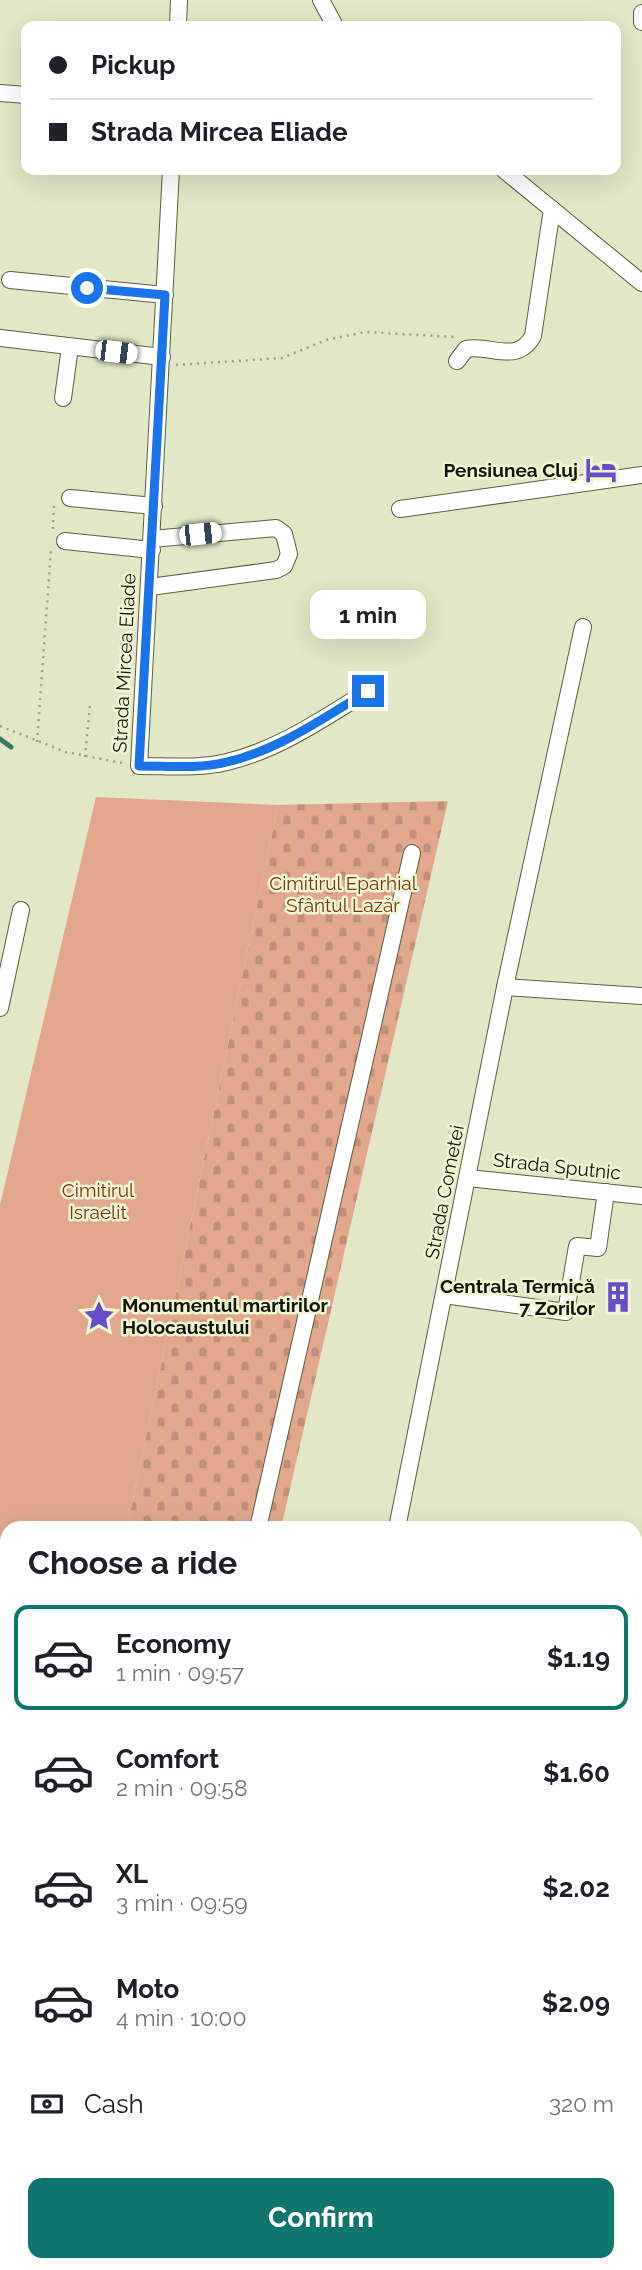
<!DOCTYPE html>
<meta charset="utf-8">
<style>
:root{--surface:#fff;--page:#f6f6f6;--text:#202124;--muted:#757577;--line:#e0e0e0;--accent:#0f766e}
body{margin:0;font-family:Raleway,sans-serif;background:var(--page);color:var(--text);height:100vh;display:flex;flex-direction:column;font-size:26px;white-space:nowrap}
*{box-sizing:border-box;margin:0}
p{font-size:23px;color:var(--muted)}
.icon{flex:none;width:38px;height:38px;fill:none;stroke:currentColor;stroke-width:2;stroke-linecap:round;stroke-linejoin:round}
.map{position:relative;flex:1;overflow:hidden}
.side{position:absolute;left:0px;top:1521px;width:642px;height:751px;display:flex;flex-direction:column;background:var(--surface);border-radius:21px 21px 0 0;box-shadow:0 7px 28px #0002}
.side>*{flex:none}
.guide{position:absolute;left:21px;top:21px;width:600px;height:154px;border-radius:14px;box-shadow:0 7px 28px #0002;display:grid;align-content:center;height:154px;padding:0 28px;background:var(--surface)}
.end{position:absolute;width:32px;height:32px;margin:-16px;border:9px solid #1a73e8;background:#fff;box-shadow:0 0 0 4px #fff}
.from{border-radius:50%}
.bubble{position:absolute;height:49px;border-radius:14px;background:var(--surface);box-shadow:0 7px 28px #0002;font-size:23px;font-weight:700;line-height:49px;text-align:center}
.car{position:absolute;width:21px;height:42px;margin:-21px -10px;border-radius:9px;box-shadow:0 0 5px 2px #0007;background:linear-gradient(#fff 24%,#345 0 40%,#fff 0 76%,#345 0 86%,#fff 0)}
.guide b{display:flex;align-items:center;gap:24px;height:66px;font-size:26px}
.guide b+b{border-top:2px solid var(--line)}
.guide i{width:18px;height:18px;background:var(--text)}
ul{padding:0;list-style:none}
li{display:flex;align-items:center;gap:21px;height:105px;margin:0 14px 10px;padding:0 14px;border:4px solid transparent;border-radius:14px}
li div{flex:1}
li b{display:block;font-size:26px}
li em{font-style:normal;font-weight:700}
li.active{border-color:var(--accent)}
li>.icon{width:63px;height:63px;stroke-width:1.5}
h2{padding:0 28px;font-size:32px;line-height:84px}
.pay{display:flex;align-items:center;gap:18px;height:77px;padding:0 28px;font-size:26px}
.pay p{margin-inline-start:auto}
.action{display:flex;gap:14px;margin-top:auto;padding:14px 28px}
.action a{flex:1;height:80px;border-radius:14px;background:var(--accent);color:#fff;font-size:28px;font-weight:700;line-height:80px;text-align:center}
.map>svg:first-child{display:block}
.cemetery{fill:url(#cemetery-stones)}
.green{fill:#e1a88d}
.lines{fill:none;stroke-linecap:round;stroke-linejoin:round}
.stream{stroke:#3e756a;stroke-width:5}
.minor-casing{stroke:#5a5f43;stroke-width:18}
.major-casing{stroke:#5a5f43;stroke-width:24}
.path{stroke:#9ea289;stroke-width:2.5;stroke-dasharray:2 5;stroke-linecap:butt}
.minor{stroke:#fff;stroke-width:16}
.major{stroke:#fff;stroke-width:21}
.route{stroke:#1a73e8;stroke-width:9}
.labels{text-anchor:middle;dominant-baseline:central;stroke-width:5;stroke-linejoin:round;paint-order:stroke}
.poi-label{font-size:19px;font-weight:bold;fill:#131509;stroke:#eff5d4;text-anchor:end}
.street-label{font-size:19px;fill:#131509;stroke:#eff5d4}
.park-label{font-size:19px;fill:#7a360c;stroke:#eff5d4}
</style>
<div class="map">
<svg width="642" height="2270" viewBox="0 0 642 2270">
<defs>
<pattern id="cemetery-stones" width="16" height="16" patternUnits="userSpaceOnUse" patternTransform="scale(1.75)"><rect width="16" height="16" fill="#e1a88d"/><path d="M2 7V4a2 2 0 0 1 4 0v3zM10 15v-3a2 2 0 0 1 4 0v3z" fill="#c09078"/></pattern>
</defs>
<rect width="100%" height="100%" fill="#e2e7c7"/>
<polygon class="cemetery" points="448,801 281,1528 127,1528 278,805"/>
<polygon class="green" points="96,797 278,805 127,1528 7,1528 7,1684 0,1680 0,1205"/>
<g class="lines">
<polyline class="stream" points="0,739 11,747"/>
<defs>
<g id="minor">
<polyline points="321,0 335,26"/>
<polyline points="642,13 642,22"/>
<polyline points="178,26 179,0"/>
<polyline points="0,93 26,95"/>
<path d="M171,170l-32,596c29,0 60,3 88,-4 51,-12 97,-44 141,-71"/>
<polyline points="504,170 642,283"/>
<polyline points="10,280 165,295"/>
<polyline points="0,338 162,357"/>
<path d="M457,361l9,-12c25,-5 51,16 67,-13l19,-127"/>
<polyline points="63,398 70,347"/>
<polyline points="70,498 154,506"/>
<polyline points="400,509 642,475"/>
<polyline points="65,541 152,550"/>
<polyline points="150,587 276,570 284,566 289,554 284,534 276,528 152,539"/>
<polyline points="505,987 642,996"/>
<polyline points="0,1008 21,910"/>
<polyline points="468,1178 642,1196"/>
<polyline points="444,1295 566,1312 577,1246 598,1248 606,1192"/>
<polyline points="258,1528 412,853"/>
<polyline points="397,1528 505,987 583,627"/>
<polyline points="0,1763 2,1743"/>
<polyline points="635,1854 642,1855"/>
<polyline points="262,2270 264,2264"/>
</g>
<g id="major">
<polyline points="0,1719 7,1723"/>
<polyline points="0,1741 7,1745"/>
<polyline points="635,2005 642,2007"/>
<polyline points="635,2027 642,2029"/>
</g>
</defs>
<use href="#minor" class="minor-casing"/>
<use href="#major" class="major-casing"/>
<g class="path">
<polyline points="176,365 282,358 326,340 366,332 454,337"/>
<polyline points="53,529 54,505"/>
<polyline points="0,726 66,752 122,763"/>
<polyline points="37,742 51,550"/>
<polyline points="85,757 90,705"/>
</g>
<use href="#minor" class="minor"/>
<use href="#major" class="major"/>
</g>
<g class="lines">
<path class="route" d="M87,288l78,7 -26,471c29,0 60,3 88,-4 51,-12 97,-44 141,-71"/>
</g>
<defs>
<symbol id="hotel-bare" viewBox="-9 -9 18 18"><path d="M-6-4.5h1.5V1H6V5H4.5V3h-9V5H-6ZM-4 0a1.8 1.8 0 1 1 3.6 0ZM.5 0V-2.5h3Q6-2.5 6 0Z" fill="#674ec8" stroke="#eff5d4" stroke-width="2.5" paint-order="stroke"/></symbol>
<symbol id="building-bare" viewBox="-9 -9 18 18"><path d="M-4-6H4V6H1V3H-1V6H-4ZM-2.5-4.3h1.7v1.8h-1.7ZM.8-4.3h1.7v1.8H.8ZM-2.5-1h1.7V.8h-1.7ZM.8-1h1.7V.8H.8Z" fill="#674ec8" stroke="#eff5d4" stroke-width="2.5" paint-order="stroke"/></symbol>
<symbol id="sight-bare" viewBox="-9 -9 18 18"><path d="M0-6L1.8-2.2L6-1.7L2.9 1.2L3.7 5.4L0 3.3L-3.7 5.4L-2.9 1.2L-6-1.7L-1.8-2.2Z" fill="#674ec8" stroke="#eff5d4" stroke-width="2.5" paint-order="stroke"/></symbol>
</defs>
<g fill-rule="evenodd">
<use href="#hotel-bare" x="579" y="448" width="44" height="44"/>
<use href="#building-bare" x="596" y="1275" width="44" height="44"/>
<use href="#sight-bare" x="77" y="1294" width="44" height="44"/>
</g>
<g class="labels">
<g class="poi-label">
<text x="578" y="470">Pensiunea Cluj</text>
<text x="595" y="1286">Centrala Termică<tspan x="595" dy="22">7 Zorilor</tspan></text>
<text x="122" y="1305" text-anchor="start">Monumentul martirilor<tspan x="122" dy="22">Holocaustului</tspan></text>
</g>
<g class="street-label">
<text transform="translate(124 663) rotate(-87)">Strada Mircea Eliade</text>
<text transform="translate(557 1166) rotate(6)">Strada Sputnic</text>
<text transform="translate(444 1192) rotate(-79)">Strada Cometei</text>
</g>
<g class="park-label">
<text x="343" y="883">Cimitirul Eparhial<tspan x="343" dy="22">Sfântul Lazăr</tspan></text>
<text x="98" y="1190">Cimitirul<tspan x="98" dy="22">Israelit</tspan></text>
</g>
</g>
</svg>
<i class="end from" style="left:87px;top:288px"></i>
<i class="end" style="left:368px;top:691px"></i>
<div class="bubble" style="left:310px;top:590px;width:116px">1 min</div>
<i class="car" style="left:116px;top:352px;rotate:97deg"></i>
<i class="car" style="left:200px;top:534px;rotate:84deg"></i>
<div class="guide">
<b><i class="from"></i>Pickup</b>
<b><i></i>Strada Mircea Eliade</b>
</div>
<section class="side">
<h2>Choose a ride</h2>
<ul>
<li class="active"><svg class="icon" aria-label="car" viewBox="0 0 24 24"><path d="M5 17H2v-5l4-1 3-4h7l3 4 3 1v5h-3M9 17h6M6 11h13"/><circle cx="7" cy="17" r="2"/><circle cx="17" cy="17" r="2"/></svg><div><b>Economy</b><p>1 min · 09:57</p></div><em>$1.19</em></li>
<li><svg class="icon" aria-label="car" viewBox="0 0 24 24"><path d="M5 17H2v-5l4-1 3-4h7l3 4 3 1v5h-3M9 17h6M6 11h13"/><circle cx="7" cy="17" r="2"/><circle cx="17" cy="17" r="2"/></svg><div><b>Comfort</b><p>2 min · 09:58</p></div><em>$1.60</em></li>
<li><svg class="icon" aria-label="car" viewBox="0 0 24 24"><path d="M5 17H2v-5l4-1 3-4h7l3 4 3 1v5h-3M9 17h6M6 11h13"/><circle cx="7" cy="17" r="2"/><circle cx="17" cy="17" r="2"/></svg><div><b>XL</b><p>3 min · 09:59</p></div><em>$2.02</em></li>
<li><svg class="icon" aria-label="car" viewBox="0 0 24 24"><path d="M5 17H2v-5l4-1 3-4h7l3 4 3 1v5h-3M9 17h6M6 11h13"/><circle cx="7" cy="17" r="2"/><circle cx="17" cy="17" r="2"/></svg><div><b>Moto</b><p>4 min · 10:00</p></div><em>$2.09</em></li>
</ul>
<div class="pay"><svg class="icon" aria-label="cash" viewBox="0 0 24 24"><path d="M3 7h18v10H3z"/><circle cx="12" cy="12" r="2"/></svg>Cash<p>320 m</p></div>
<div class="action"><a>Confirm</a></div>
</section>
</div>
